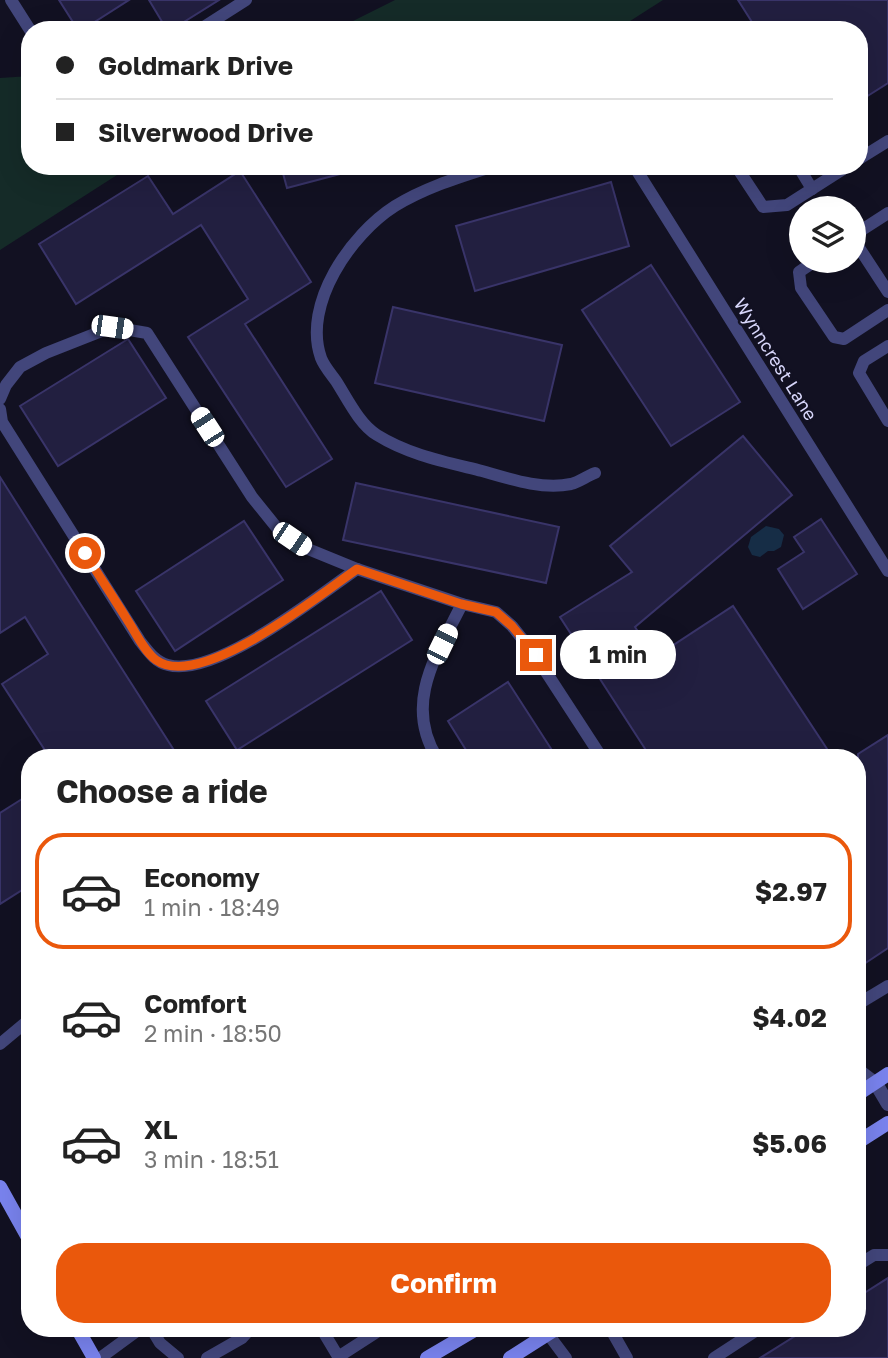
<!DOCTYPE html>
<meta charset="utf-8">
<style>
:root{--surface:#fff;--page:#f6f6f6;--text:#222;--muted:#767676;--line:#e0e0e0;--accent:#ea580c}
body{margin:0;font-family:"Golos Text",sans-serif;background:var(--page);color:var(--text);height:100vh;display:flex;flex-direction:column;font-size:26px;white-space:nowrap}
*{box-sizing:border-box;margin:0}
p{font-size:23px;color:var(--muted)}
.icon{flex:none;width:38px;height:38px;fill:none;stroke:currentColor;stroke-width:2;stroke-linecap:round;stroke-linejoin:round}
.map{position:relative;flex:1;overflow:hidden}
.details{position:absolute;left:21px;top:749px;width:845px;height:588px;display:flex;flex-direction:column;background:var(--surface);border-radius:28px;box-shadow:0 7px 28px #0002}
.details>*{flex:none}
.guide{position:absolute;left:21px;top:21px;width:847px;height:154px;border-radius:28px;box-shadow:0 7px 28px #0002;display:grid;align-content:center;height:154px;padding:0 35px;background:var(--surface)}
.tools{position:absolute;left:789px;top:196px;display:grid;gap:14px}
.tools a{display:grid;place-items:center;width:77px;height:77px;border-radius:50%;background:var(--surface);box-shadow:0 7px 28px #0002;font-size:35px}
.end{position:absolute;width:32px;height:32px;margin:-16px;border:9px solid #ea580c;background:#fff;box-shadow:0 0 0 4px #fff}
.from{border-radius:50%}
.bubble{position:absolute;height:49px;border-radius:24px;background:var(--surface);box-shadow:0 7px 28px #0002;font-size:23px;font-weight:700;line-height:49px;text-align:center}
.car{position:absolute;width:21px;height:42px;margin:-21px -10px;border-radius:9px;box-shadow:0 0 5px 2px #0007;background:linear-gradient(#fff 24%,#345 0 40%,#fff 0 76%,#345 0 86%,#fff 0)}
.guide b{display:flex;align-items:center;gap:24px;height:66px;font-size:26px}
.guide b+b{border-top:2px solid var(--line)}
.guide i{width:18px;height:18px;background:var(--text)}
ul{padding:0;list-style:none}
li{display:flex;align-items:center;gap:21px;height:116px;margin:0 14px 10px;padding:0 21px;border:4px solid transparent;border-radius:28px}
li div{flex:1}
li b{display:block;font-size:26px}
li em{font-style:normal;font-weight:700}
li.selected{border-color:var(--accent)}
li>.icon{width:63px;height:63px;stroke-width:1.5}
h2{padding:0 35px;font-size:32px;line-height:84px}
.button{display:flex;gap:14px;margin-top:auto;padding:14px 35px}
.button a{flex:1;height:80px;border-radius:28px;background:var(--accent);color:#fff;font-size:28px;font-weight:700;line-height:80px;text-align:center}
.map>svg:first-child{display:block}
.green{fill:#152b28}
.water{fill:#162d46}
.building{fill:#221f40;stroke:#393469;stroke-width:2}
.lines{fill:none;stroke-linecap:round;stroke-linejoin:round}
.lane{stroke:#42467b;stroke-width:12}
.street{stroke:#42467b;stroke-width:14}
.secondary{stroke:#7983ee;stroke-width:14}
.route{stroke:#ea580c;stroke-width:9}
.labels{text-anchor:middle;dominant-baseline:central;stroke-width:5;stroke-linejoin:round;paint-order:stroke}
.street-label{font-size:18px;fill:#d7d6fa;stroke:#121122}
</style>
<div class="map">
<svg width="888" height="1358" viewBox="0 0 888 1358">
<rect width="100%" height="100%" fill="#121122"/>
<g class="green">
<polygon points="395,0 663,0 616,30 335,30"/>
<polygon points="30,76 30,166 131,166 0,250 0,78"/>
</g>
<polygon class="water" points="766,526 779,529 784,535 781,547 774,551 768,551 760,557 752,555 748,547 751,537"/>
<g class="building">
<polygon points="59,0 129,0 82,30 78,30"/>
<polygon points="149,0 219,0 171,30 167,30"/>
<polygon points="738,0 888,0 888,83 866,97 859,87 859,30 757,30"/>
<polygon points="281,166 343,166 344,173 287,188"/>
<polygon points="240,171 311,282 245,324 332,459 286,487 188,337 248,299 201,225 76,304 39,244 148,176 173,214"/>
<polygon points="611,182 629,246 475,291 456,226"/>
<polygon points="651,265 740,402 671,446 582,310"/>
<polygon points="393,307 562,345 544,421 375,383"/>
<polygon points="128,339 166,398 58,466 20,406"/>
<polygon points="743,436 792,495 635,627 655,657 733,606 833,758 651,758 560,617 632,572 610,546"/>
<polygon points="0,477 83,608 179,758 50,758 2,684 48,654 25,617 0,633"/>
<polygon points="356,483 559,527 546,583 343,540"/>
<polygon points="821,519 857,574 803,609 778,569 804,552 794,537"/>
<polygon points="244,521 283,580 175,651 136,591"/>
<polygon points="381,591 412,640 237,750 206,701"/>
<polygon points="508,682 557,758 471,758 448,721"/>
<polygon points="888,735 888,948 858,968 858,754"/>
<polygon points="30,794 30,885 0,904 0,813"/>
<polygon points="888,1278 888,1358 760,1358 808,1328 858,1328 858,1297"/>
</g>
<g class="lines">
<g class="lane">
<polyline points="11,0 30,30"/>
<polyline points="199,30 246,0"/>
<polyline points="859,159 888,141"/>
<path d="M494,166c-34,11 -68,21 -99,40 -44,28 -93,98 -74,152 3,8 10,16 15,23 11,17 23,43 41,54 32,20 69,27 105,36 28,8 60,19 89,13 8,-2 16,-8 24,-11"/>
<polyline points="634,166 888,571"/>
<polyline points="736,166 763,207 787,205 848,166"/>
<polyline points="798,166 812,189"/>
<polyline points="854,235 888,213"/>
<polyline points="854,240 888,292"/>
<polyline points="815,261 799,272 801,288 834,337 844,339 888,310"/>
<polyline points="888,346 864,361 859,373 888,421"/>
<polyline points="0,399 6,385 20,367 46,353 112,327 147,333 252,497 277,528 308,549 357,569 462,604 496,612 512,626 535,655 602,758"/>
<path d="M0,409l2,13 138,219c8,10 15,21 28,24 48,13 150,-69 189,-96"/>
<path d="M437,758c-34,-55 0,-104 25,-154"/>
<polyline points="858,1004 888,986"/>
<polyline points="0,1044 30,1019"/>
<polyline points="858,1069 875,1082"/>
<polyline points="858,1265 874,1255 888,1255"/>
<polyline points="151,1328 160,1343 178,1358"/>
<polyline points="321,1328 339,1358"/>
<polyline points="610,1328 627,1358"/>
<polyline points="548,1334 566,1358"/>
<polyline points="338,1357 383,1328"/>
<polyline points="100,1358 141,1328"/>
<polyline points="207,1358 242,1338 251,1328"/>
<polyline points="714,1358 760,1328"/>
</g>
<polyline class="street" points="875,1082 888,1104"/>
<g class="secondary">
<polyline points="858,1094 888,1074"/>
<polyline points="858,1142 888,1123"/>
<polyline points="0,1187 30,1241"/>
<polyline points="77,1328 94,1358"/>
<polyline points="427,1358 478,1328"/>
<polyline points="510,1358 557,1328"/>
</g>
</g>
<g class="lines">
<path class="route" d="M85,553c14,23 29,45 43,68 8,12 16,30 28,39 44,32 165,-66 201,-91l104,35 35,8 16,14 24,29"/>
</g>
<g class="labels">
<g class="street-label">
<text transform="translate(776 359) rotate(58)">Wynncrest Lane</text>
</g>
</g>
</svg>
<div class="tools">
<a><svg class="icon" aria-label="layers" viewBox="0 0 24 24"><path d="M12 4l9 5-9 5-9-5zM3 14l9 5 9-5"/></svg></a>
</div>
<i class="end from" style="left:85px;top:553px"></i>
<i class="end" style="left:536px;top:655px"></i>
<div class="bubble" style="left:560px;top:630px;width:116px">1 min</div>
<i class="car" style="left:112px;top:327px;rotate:98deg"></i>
<i class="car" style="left:207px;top:427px;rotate:327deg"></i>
<i class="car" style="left:292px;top:539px;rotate:124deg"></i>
<i class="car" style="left:442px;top:644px;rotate:26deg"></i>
<div class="guide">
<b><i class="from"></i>Goldmark Drive</b>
<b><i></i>Silverwood Drive</b>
</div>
<section class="details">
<h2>Choose a ride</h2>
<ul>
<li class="selected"><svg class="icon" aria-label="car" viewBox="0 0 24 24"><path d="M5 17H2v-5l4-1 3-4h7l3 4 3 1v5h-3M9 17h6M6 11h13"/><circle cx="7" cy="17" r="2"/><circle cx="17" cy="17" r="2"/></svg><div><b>Economy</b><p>1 min · 18:49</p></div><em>$2.97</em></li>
<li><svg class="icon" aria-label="car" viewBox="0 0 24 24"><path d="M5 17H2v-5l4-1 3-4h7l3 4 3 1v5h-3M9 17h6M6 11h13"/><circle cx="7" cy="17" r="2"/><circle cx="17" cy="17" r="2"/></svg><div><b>Comfort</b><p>2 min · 18:50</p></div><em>$4.02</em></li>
<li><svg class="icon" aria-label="car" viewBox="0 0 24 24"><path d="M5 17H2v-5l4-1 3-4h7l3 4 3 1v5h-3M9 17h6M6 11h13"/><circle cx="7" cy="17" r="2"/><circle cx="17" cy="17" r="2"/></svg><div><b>XL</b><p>3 min · 18:51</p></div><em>$5.06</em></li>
</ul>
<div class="button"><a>Confirm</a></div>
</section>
</div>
